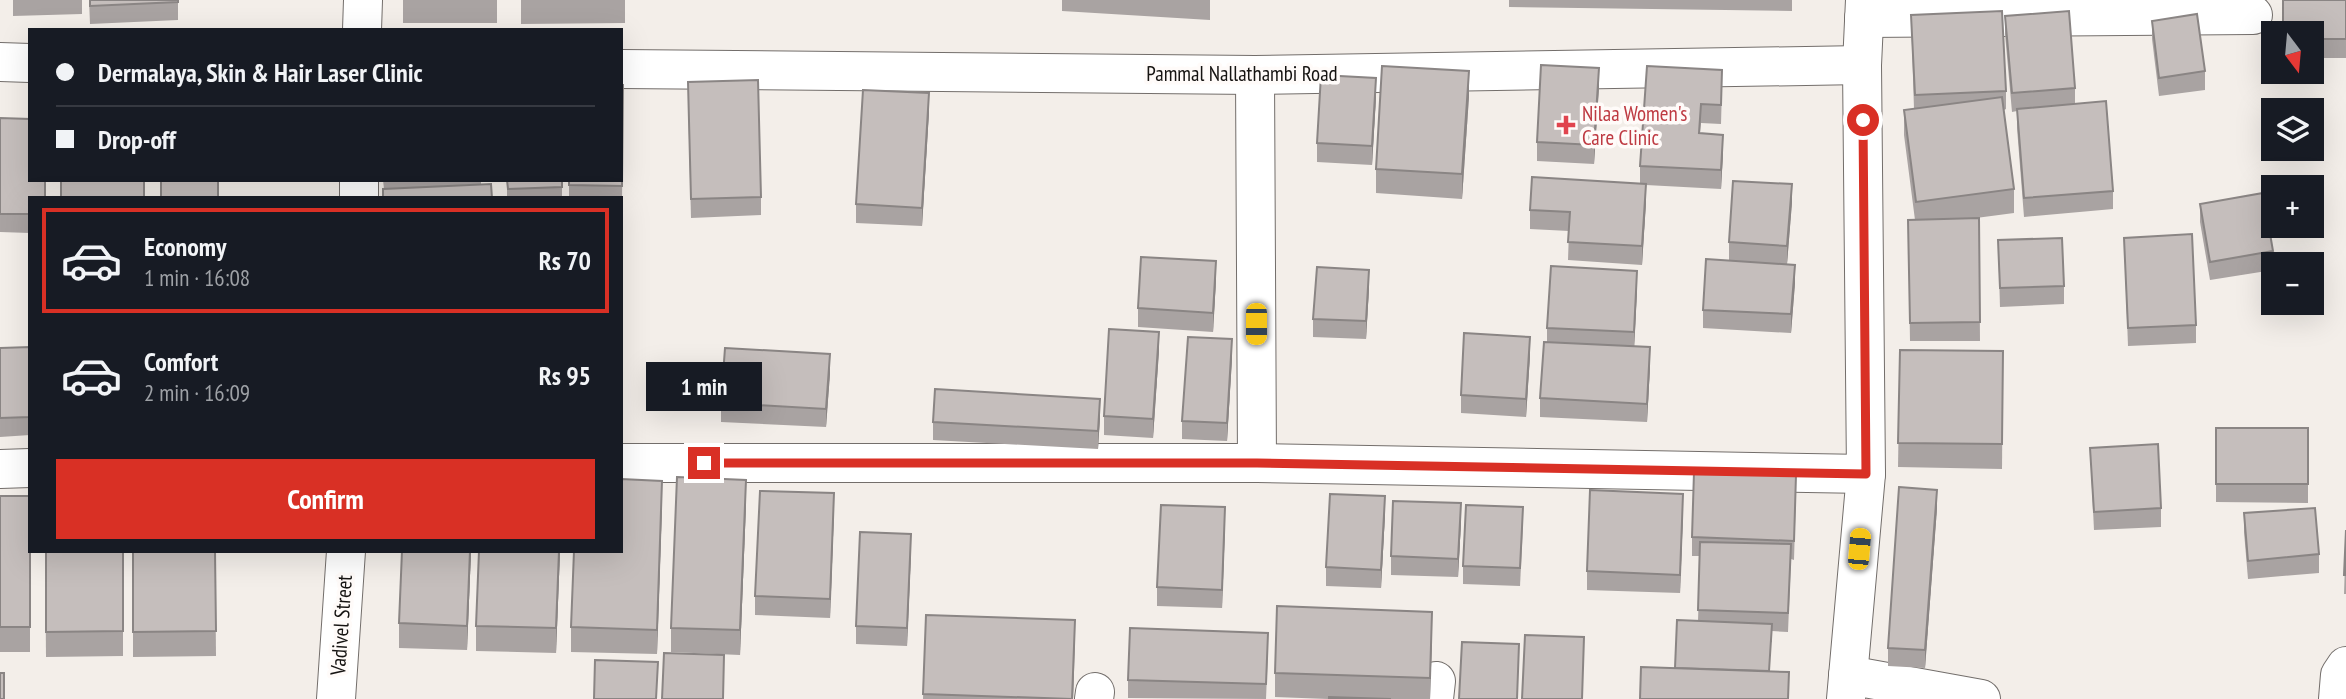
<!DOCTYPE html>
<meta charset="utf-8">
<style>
:root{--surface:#171b24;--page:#242831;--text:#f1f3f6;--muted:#9ea1a6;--line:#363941;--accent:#d93025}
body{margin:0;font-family:"PT Sans Narrow",sans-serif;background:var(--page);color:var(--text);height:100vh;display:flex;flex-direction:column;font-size:26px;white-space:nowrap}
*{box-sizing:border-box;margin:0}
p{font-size:23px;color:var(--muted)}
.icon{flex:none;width:38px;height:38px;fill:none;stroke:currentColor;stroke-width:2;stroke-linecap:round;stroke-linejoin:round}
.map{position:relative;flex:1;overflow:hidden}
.panel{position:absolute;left:28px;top:196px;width:595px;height:357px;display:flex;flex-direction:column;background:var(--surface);border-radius:0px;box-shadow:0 7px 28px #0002}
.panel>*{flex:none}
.hud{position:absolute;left:28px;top:28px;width:595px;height:154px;border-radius:0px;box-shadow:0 7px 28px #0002;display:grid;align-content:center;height:154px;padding:0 28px;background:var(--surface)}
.needle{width:46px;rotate:164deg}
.buttons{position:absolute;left:2261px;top:21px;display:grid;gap:14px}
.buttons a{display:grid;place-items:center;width:63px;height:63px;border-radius:0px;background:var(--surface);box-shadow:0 7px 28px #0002;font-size:35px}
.end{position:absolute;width:32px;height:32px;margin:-16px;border:9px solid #d93025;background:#fff;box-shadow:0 0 0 4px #fff}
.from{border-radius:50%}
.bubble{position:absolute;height:49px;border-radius:0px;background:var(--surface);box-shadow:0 7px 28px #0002;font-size:23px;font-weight:800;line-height:49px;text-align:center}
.car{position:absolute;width:21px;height:42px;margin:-21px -10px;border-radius:9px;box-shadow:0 0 5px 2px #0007;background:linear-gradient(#f5c518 24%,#345 0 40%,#f5c518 0 76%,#345 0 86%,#f5c518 0)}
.hud b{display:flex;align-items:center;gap:24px;height:66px;font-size:26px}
.hud b+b{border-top:2px solid var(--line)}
.hud i{width:18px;height:18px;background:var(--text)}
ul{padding:12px 0 0;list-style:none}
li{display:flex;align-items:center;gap:21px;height:105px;margin:0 14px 10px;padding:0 14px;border:4px solid transparent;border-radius:0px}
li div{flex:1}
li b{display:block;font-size:26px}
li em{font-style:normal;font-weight:800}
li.on{border-color:var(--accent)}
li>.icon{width:63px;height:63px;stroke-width:1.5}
.button{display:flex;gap:14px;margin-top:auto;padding:14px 28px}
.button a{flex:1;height:80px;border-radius:0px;background:var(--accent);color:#fff;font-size:28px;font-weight:800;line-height:80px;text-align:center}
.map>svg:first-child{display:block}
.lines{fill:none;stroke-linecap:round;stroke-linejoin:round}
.street-casing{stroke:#736e6b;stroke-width:40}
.secondary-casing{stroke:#736e6b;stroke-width:40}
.street{stroke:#fff;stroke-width:38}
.secondary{stroke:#fff;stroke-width:38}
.wall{fill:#a9a3a2}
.shaded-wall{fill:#8a8584}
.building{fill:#c5bebc;stroke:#8a8584;stroke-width:2}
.route{stroke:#d93025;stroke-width:9}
.health-dot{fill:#e0444e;stroke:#fffbf9;stroke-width:2.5}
.labels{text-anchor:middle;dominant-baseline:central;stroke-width:7;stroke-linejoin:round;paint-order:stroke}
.street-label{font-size:21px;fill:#161412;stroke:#fffbf9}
.health-label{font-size:21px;fill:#be3a42;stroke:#fffbf9;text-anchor:start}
</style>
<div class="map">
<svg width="2346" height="699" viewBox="0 0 2346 699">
<rect width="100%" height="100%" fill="#f3eee9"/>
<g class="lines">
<defs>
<g id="street">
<polyline points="1864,18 2253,15"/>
<polyline points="362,30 363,0"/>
<polyline points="0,62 30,63"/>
<polyline points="621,69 1255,75 1862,65"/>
<polyline points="1255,75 1257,463"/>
<polyline points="359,198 359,180"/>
<polyline points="621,463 1257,463 1866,474"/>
<polyline points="0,469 30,468"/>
<polyline points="1848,675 1981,699"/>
<polyline points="336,699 346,551"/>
<polyline points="1094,699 1095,692"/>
<polyline points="1434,699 1436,681"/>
<polyline points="2338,699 2340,675 2346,666"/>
</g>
<polyline id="secondary" points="1846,699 1866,474 1862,65 1865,0"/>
</defs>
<use href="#street" class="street-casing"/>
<use href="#secondary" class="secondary-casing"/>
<use href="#street" class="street"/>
<use href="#secondary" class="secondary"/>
</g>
<g class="wall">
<polygon points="13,0 82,0 82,14 13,16"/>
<polygon points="89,0 178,0 178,20 90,24"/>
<rect x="403" y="0" width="94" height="23"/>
<polygon points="521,0 625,0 625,23 521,24"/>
<polygon points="1062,0 1210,0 1210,20 1062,11"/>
<polygon points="1509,0 1792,0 1792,11 1509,7"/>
<polygon points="2346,0 2346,58 2312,58 2312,33"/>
<polygon points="1911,15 2006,91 2006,109 2004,110 2014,189 2014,213 1976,218 1979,218 1980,341 1910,341 1908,220 1915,220 1904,135 1904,110 1914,109"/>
<polygon points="2005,16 2075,88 2075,104 2113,191 2113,209 2024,217 2017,128 2017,111 2012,112 2005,34"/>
<polygon points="2152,21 2205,71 2205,90 2159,96 2152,39"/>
<polygon points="1647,66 1722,88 1721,124 1701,123 1700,133 1723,153 1721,189 1646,185 1646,202 1642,265 1568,260 1569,231 1530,229 1530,210 1640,183 1640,166"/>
<polygon points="623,85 622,205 621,198 569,198 569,180"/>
<polygon points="1599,86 1594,164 1537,161 1537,142"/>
<polygon points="1469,96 1462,199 1376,193 1376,169"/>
<polygon points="1376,97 1372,165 1317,162 1317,143"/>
<polygon points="688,100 761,197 761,215 691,218"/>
<polygon points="929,112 922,226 856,223 856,204"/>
<polygon points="0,118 30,198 30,233 0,232"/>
<polygon points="383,180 481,180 481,184 384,189"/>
<rect x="507" y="180" width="55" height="18"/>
<polygon points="1792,202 1787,264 1795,283 1791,333 1703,328 1703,310 1729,261 1729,242"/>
<polygon points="2200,204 2273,251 2273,270 2210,280 2200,222"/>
<polygon points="2124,238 2196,325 2196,343 2128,346"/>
<polygon points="1998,240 2064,286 2064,304 2000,307"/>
<polygon points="1216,280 1213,332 1138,327 1138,308"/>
<polygon points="1369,288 1366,339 1313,337 1313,319"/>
<polygon points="1637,289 1634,347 1650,366 1647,422 1540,417 1540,398 1547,342 1547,328"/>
<polygon points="30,347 30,435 0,437 0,348"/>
<polygon points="1159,350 1153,438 1104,435 1104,416"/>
<polygon points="1900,350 2003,351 2002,469 1898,467"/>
<polygon points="1530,355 1526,417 1461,413 1461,395"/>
<polygon points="1232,358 1227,441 1182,439 1182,421"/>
<polygon points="830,373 826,427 721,422 721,403"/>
<polygon points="1100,417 1098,449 933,440 933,422"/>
<polygon points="2216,428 2308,428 2308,503 2216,502"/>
<polygon points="2090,448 2161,508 2161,527 2094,530"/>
<polygon points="1796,493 1794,560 1791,559 1788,632 1772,631 1772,642 1675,668 1698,621 1700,556 1692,556 1692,537"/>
<rect x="0" y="496" width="30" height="156"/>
<polygon points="746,504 740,655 671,652 671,628"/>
<polygon points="662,505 657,654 571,652 571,627"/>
<polygon points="1937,508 1925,668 1888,666 1888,648"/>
<polygon points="834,511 830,618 755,615 755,596"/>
<polygon points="1683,512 1680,593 1587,590 1587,571"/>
<polygon points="2244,513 2319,554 2319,573 2248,579 2244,532"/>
<polygon points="1385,514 1381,588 1326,586 1326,567"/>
<polygon points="1461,522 1458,577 1391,575 1391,556"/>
<polygon points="1523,525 1520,586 1463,584 1463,566"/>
<polygon points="1225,526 1222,608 1157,606 1157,587"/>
<polygon points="2346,530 2346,594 2344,594"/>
<polygon points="45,551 123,551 123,656 46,657"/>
<polygon points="133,551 215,551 216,656 133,657"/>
<polygon points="471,551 467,650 399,648 399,623"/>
<polygon points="560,551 556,653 476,651 476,626"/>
<polygon points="911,552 907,646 856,644 856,626"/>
<polygon points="926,615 1075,644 1073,699 923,699"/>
<polygon points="1432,636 1430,699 1328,699 1275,697 1275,673"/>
<polygon points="1268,651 1266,699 1128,698 1128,680"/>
</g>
<g class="shaded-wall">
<polygon points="1599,68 1599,86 1594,164 1594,145"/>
<polygon points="1469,71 1469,96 1462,199 1462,174"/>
<polygon points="1376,78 1376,97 1372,165 1372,146"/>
<polygon points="929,93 929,112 922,226 922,208"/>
<polygon points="1723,135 1723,153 1721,189 1721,170"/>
<polygon points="1646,184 1646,202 1642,265 1642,246"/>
<polygon points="1792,184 1792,202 1787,264 1787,246"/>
<polygon points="1216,261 1216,280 1213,332 1213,313"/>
<polygon points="1795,265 1795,283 1791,333 1791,314"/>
<polygon points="1369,270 1369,288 1366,339 1366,321"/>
<polygon points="1637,271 1637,289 1634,351 1634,332"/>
<polygon points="1159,332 1159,350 1153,438 1153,419"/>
<polygon points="1530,337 1530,355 1526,417 1526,399"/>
<polygon points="1232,339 1232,358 1227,441 1227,423"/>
<polygon points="1650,347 1650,366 1647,422 1647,404"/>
<polygon points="830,354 830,373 826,427 826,409"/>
<polygon points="1100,399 1100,417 1098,449 1098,431"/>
<polygon points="746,480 746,504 740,655 740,630"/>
<polygon points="662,481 662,505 657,654 657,630"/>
<polygon points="1937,490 1937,508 1925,668 1925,650"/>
<polygon points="834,493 834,511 830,618 830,599"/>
<polygon points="1683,494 1683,512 1680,593 1680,575"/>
<polygon points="1385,496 1385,514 1381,588 1381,570"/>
<polygon points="1461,503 1461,522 1458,577 1458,559"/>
<polygon points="1225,507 1225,526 1222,608 1222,590"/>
<polygon points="911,534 911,552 907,646 907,628"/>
<polygon points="470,551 471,551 467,650 467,626"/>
<polygon points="559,551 560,551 556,653 556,628"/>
<polygon points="1432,612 1432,636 1430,699 1430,678"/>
<polygon points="1075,620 1073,699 1072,699"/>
</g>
<g class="building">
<polygon points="90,0 178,0 178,2 90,6"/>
<polygon points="2283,0 2346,0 2346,39 2312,39 2312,33 2283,33"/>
<polygon points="2002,11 2006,91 1915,95 1911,15"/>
<polygon points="2069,11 2075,88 2012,93 2005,16"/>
<polygon points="2197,14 2205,71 2159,78 2152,21"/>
<polygon points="1541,65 1599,68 1594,145 1537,142"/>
<polygon points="1382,66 1469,71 1462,174 1376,169"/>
<polygon points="1647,66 1722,70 1721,105 1701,104 1699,133 1723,135 1721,170 1640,166"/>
<polygon points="1321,75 1376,78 1372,146 1317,143"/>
<polygon points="758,80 761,197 691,199 688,82"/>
<polygon points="621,85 623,85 622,186 569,185 569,180 621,180"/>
<polygon points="863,90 929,93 922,208 856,204"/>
<polygon points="2002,97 2014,189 1916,202 1904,110"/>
<polygon points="2106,101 2113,191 2024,198 2017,109"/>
<polygon points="0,118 30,119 30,180 45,180 45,198 30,198 30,214 0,214"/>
<polygon points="1532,177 1646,184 1642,246 1568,242 1570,212 1530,210"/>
<rect x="61" y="180" width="83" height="18"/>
<rect x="161" y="180" width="57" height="18"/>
<polygon points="507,180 562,180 562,187 508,189"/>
<polygon points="1733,181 1792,184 1787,246 1729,242"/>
<polygon points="491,184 492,198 383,198 383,189"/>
<polygon points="2263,193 2273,251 2210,262 2200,204"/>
<polygon points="1979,218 1980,322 1910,323 1908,220"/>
<polygon points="2192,234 2196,325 2128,328 2124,238"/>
<polygon points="2062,238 2064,286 2000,288 1998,240"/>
<polygon points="1141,257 1216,261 1213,313 1138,308"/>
<polygon points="1706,259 1795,265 1791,314 1703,310"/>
<polygon points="1551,266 1637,271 1634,332 1547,328"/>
<polygon points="1317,267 1369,270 1366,321 1313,319"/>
<polygon points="1109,329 1159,332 1153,419 1104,416"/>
<polygon points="1464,333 1530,337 1526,399 1461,395"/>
<polygon points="1188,337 1232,339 1227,423 1182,421"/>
<polygon points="1544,342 1650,347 1647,404 1540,398"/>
<polygon points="30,347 30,417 0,418 0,348"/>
<polygon points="725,348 830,354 826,409 721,403"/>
<polygon points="1900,350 2003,351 2002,444 1898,443"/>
<polygon points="935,389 1100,399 1098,431 933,422"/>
<rect x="2216" y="428" width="92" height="56"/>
<polygon points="2158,444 2161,508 2094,512 2090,448"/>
<polygon points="1694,472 1796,475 1794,541 1692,537"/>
<polygon points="677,477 746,480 740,630 671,628"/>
<polygon points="621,479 662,481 657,630 571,627 574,551 621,551"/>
<polygon points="1899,487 1937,490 1925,650 1888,648"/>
<polygon points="1590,490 1683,494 1680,575 1587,571"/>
<polygon points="760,491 834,493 830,599 755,596"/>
<polygon points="1330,494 1385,496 1381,570 1326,567"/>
<rect x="0" y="496" width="30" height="131"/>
<polygon points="1393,501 1461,503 1458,559 1391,556"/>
<polygon points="1161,505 1225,507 1222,590 1157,587"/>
<polygon points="1466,505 1523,507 1520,568 1463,566"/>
<polygon points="2315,508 2319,554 2248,561 2244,513"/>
<polygon points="2346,530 2346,575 2344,575"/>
<polygon points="860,532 911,534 907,628 856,626"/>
<polygon points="1700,542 1791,544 1788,613 1698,610"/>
<polygon points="46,551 123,551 123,631 46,632"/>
<polygon points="133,551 215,551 216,631 133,632"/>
<polygon points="402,551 470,551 467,626 399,623"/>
<polygon points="479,551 559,551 556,628 476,626"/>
<polygon points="1277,606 1432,612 1430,678 1275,673"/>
<polygon points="926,615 1075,620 1072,699 923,694"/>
<polygon points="1677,620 1772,624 1769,671 1675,668"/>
<polygon points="1130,628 1268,633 1266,684 1128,680"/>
<polygon points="1525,635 1584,637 1582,699 1522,699"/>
<polygon points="1462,642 1519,644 1517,699 1459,699"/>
<polygon points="664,653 724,655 723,699 662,699"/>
<polygon points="595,660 658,662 656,699 594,699"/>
<polygon points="1641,667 1789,672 1788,699 1640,699"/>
<rect x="0" y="673" width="4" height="26"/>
<polygon points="1329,697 1391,699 1329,699"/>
</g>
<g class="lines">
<polyline class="route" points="704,463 1257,463 1866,474 1863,120"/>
</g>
<path class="health-dot" d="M1562.5 114.5h7v7h7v7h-7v7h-7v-7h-7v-7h7z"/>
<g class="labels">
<g class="street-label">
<text x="1242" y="73">Pammal Nallathambi Road</text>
<text transform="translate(341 625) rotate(-86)">Vadivel Street</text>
</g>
<g class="health-label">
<text x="1582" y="113">Nilaa Women's<tspan x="1582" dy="24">Care Clinic</tspan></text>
</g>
</g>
</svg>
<div class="buttons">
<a><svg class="needle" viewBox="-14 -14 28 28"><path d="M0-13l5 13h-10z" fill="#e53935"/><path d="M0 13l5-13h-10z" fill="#9ea1a6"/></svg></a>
<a><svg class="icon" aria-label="layers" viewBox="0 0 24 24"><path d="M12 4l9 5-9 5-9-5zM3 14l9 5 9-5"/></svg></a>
<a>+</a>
<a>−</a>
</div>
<i class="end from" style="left:1863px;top:120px"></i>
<i class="end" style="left:704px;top:463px"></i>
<div class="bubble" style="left:646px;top:362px;width:116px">1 min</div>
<i class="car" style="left:1256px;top:324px;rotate:180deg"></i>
<i class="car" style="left:1859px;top:549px;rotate:5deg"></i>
<div class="hud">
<b><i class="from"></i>Dermalaya, Skin &amp; Hair Laser Clinic</b>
<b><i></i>Drop-off</b>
</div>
<section class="panel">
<ul>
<li class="on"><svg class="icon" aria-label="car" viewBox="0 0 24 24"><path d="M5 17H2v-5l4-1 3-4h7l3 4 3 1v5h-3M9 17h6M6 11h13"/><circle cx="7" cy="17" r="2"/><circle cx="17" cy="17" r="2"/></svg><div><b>Economy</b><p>1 min · 16:08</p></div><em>Rs 70</em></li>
<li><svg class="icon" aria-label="car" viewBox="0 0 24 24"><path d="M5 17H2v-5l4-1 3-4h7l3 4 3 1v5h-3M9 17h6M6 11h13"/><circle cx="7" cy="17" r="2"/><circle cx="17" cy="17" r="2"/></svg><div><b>Comfort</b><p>2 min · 16:09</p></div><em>Rs 95</em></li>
</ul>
<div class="button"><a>Confirm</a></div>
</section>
</div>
